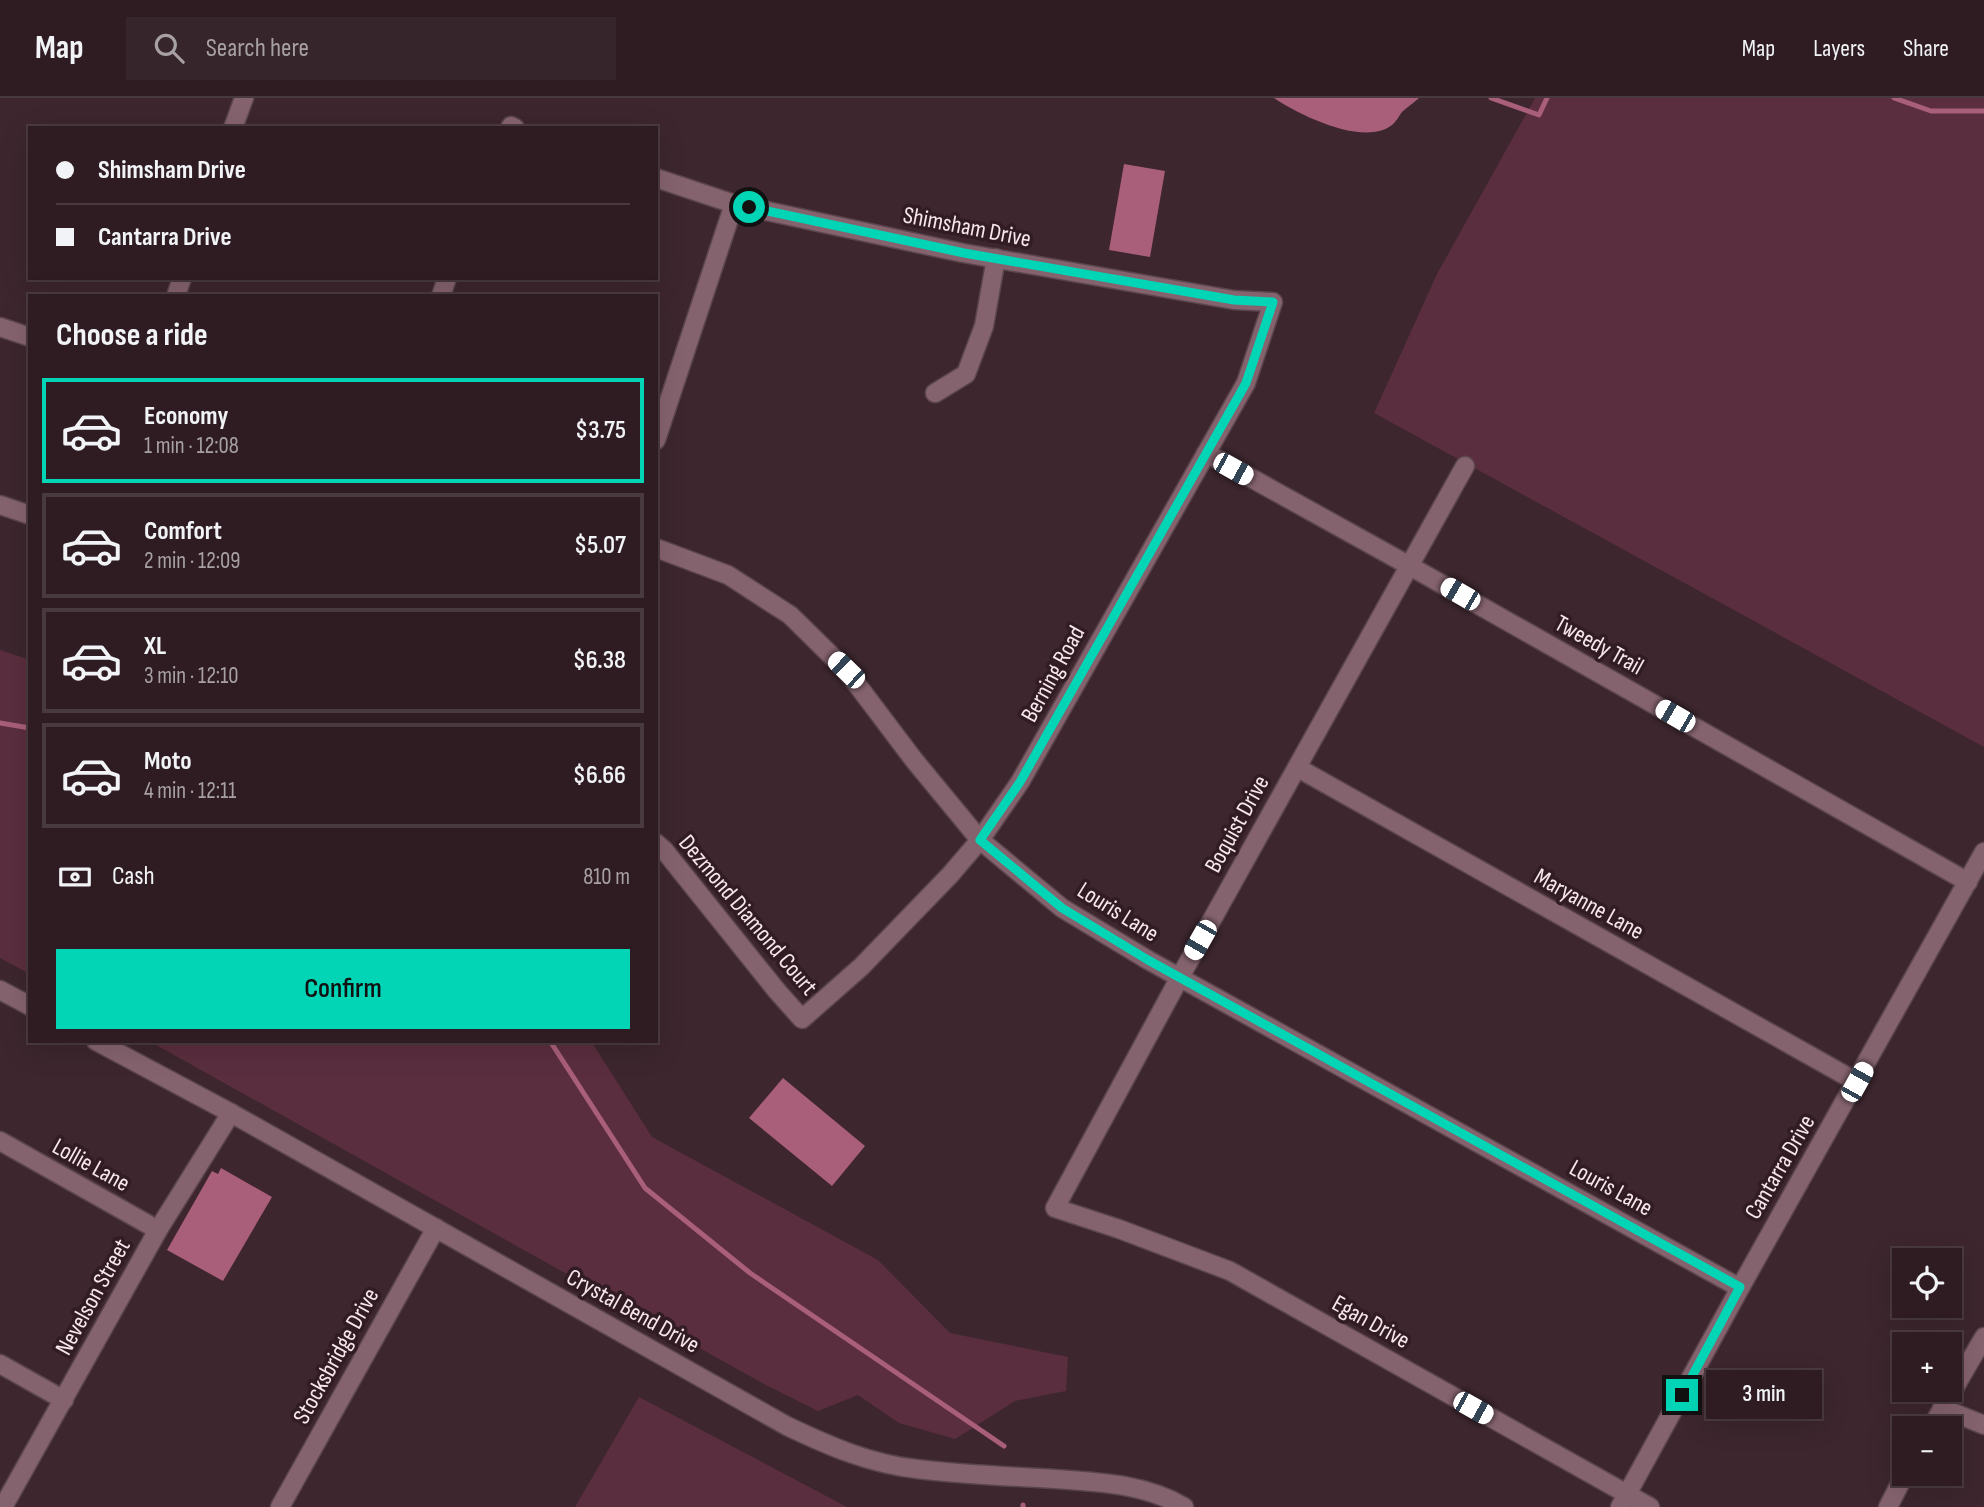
<!DOCTYPE html>
<meta charset="utf-8">
<style>
:root{--surface:#2e1c22;--page:#36252a;--text:#f1f3f6;--muted:#a7a1a5;--line:#493a40;--accent:#01d5b6}
body{margin:0;font-family:"Sofia Sans Condensed",sans-serif;background:var(--page);color:var(--text);height:100vh;display:flex;flex-direction:column;font-size:26px;white-space:nowrap}
*{box-sizing:border-box;margin:0}
p{font-size:23px;color:var(--muted)}
.icon{flex:none;width:38px;height:38px;fill:none;stroke:currentColor;stroke-width:2;stroke-linecap:round;stroke-linejoin:round}
.map{position:relative;flex:1;overflow:hidden}
.details{position:absolute;left:28px;top:196px;width:630px;height:749px;display:flex;flex-direction:column;background:var(--surface);border-radius:0px;box-shadow:0 7px 28px #0002,0 0 0 2px var(--line)}
.details>*{flex:none}
.top-card{position:absolute;left:28px;top:28px;width:630px;height:154px;border-radius:0px;box-shadow:0 7px 28px #0002,0 0 0 2px var(--line);display:grid;align-content:center;height:154px;padding:0 28px;background:var(--surface)}
.controls{position:absolute;left:1892px;top:1150px;display:grid;gap:14px}
.controls a{display:grid;place-items:center;width:70px;height:70px;border-radius:0px;background:var(--surface);box-shadow:0 7px 28px #0002,0 0 0 2px var(--line);font-size:35px}
.end{position:absolute;width:32px;height:32px;margin:-16px;border:9px solid #01d5b6;background:#111;box-shadow:0 0 0 4px #111}
.from{border-radius:50%}
.bubble{position:absolute;height:49px;border-radius:0px;background:var(--surface);box-shadow:0 7px 28px #0002,0 0 0 2px var(--line);font-size:23px;font-weight:600;line-height:49px;text-align:center}
.car{position:absolute;width:21px;height:42px;margin:-21px -10px;border-radius:9px;box-shadow:0 0 5px 2px #0007;background:linear-gradient(#fff 24%,#345 0 40%,#fff 0 76%,#345 0 86%,#fff 0)}
.top-card b{display:flex;align-items:center;gap:24px;height:66px;font-size:26px}
.top-card b+b{border-top:2px solid var(--line)}
.top-card i{width:18px;height:18px;background:var(--text)}
ul{padding:0;list-style:none}
li{display:flex;align-items:center;gap:21px;height:105px;margin:0 14px 10px;padding:0 14px;border:4px solid var(--line);border-radius:0px}
li div{flex:1}
li b{display:block;font-size:26px}
li em{font-style:normal;font-weight:600}
li.selected{border-color:var(--accent)}
li>.icon{width:63px;height:63px;stroke-width:1.5}
h2{padding:0 28px;font-size:32px;line-height:84px}
.pay{display:flex;align-items:center;gap:18px;height:77px;padding:0 28px;font-size:26px}
.pay p{margin-inline-start:auto}
.primary-button{display:flex;gap:14px;margin-top:auto;padding:14px 28px}
.primary-button a{flex:1;height:80px;border-radius:0px;background:var(--accent);color:#111;font-size:28px;font-weight:600;line-height:80px;text-align:center}
header{display:flex;align-items:center;gap:42px;box-sizing:border-box;height:98px;padding:0 35px;background:var(--surface);border-bottom:2px solid var(--line)}
header strong{font-size:33px}
nav{display:flex;gap:38px;margin-inline-start:auto;font-size:24px}
.search{width:490px;height:63px;background:var(--page);display:flex;align-items:center;gap:18px;box-sizing:border-box;padding:0 24px;border-radius:0px;color:var(--muted);font-size:26px}
.map>svg:first-child{display:block}
.green{fill:#5a2e3e}
.water{fill:#a95e7a}
.lines{fill:none;stroke-linecap:round;stroke-linejoin:round}
.stream{stroke:#a95e7a;stroke-width:5}
.minor-casing{stroke:#5b454c;stroke-width:21}
.minor{stroke:#85636e;stroke-width:18}
.route{stroke:#01d5b6;stroke-width:9}
.labels{text-anchor:middle;dominant-baseline:central;stroke-width:7;stroke-linejoin:round;paint-order:stroke}
.street-label{font-size:24px;fill:#f7e7ec;stroke:#321c24}
</style>
<header>
<strong>Map</strong>
<div class="search"><svg class="icon" aria-label="search" viewBox="0 0 24 24"><circle cx="10" cy="10" r="6"/><path d="M15 15l6 6"/></svg>Search here</div>
<nav><a>Map</a><a>Layers</a><a>Share</a></nav>
</header>
<div class="map">
<svg width="1984" height="1409" viewBox="0 0 1984 1409">
<rect width="100%" height="100%" fill="#3d262e"/>
<g class="green">
<polygon points="1535,0 1984,0 1984,649 1374,315 1437,176"/>
<polygon points="0,552 30,562 30,876 0,860"/>
<polygon points="149,943 591,943 652,1039 878,1162 950,1235 1068,1259 1066,1293 1015,1303 955,1341 899,1325 858,1297 818,1313 766,1287"/>
<polygon points="639,1299 847,1409 575,1409"/>
</g>
<g class="water">
<path d="M1274,0h145c-5,5 -12,9 -17,14 -3,4 -6,10 -10,13 -28,22 -93,-10 -118,-27z"/>
<polygon points="1124,66 1165,73 1150,159 1109,152"/>
<polygon points="783,980 865,1048 832,1088 749,1020"/>
<polygon points="221,1070 272,1099 223,1183 167,1152 212,1073 218,1076"/>
</g>
<g class="lines">
<g class="stream">
<polyline points="1491,0 1539,17 1547,0"/>
<polyline points="1894,0 1931,13 1984,13"/>
<polyline points="0,625 30,630"/>
<polyline points="550,943 645,1090 750,1175 1004,1348"/>
<polyline points="1023,1407 1023,1409"/>
</g>
<defs>
<g id="minor">
<polyline points="233,30 244,0"/>
<polyline points="510,30 511,28 515,30"/>
<polyline points="656,80 734,106 963,155 1234,202 1273,204 1246,285 1020,684 980,742 950,777 861,869 802,921 777,893 664,752 656,745"/>
<polyline points="176,198 182,180"/>
<polyline points="441,198 447,180"/>
<polyline points="0,229 30,239"/>
<polyline points="935,295 966,276 984,228 996,160"/>
<polyline points="656,342 734,106"/>
<polyline points="1206,355 1408,467 1968,784"/>
<polyline points="1465,368 1180,879 1055,1110 1119,1131 1230,1173 1650,1409"/>
<polyline points="0,407 30,417"/>
<polyline points="656,450 728,477 790,517 846,572 914,662 980,742 1062,810 1148,862 1740,1190"/>
<polyline points="1298,670 1857,984"/>
<polyline points="0,892 30,908"/>
<path d="M96,943l135,72 556,313c42,20 83,38 130,43 46,6 93,7 138,10 44,3 91,5 129,28"/>
<polyline points="0,1043 158,1132"/>
<polyline points="0,1266 64,1302"/>
<polyline points="1942,1310 1984,1327"/>
<polyline points="1931,1330 1984,1239"/>
<polyline points="3,1409 158,1132 231,1015"/>
<polyline points="280,1409 436,1130"/>
<polyline points="1620,1409 1740,1190 1984,754"/>
<polyline points="1888,1409 1905,1376"/>
</g>
</defs>
<use href="#minor" class="minor-casing"/>
<use href="#minor" class="minor"/>
</g>
<g class="lines">
<polyline class="route" points="749,109 964,155 1234,202 1273,204 1246,285 1020,684 980,742 1062,810 1148,862 1740,1189 1682,1297"/>
</g>
<g class="labels">
<g class="street-label">
<text transform="translate(967 129) rotate(11)">Shimsham Drive</text>
<text transform="translate(1599 547) rotate(29)">Tweedy Trail</text>
<text transform="translate(1053 576) rotate(-61)">Berning Road</text>
<text transform="translate(1237 726) rotate(-61)">Boquist Drive</text>
<text transform="translate(1589 806) rotate(29)">Maryanne Lane</text>
<text transform="translate(1118 814) rotate(32)">Louris Lane</text>
<text transform="translate(748 817) rotate(50)">Dezmond Diamond Court</text>
<text transform="translate(91 1067) rotate(29)">Lollie Lane</text>
<text transform="translate(1780 1069) rotate(-60)">Cantarra Drive</text>
<text transform="translate(1611 1090) rotate(29)">Louris Lane</text>
<text transform="translate(93 1199) rotate(-61)">Nevelson Street</text>
<text transform="translate(633 1213) rotate(29)">Crystal Bend Drive</text>
<text transform="translate(1371 1224) rotate(29)">Egan Drive</text>
<text transform="translate(336 1258) rotate(-61)">Stocksbridge Drive</text>
</g>
</g>
</svg>
<div class="controls">
<a><svg class="icon" aria-label="locate" viewBox="0 0 24 24"><circle cx="12" cy="12" r="6"/><path d="M12 2v4M12 18v4M2 12h4M18 12h4"/></svg></a>
<a>+</a>
<a>−</a>
</div>
<i class="end from" style="left:749px;top:109px"></i>
<i class="end" style="left:1682px;top:1297px"></i>
<div class="bubble" style="left:1706px;top:1272px;width:116px">3 min</div>
<i class="car" style="left:1233px;top:371px;rotate:119deg"></i>
<i class="car" style="left:1460px;top:496px;rotate:300deg"></i>
<i class="car" style="left:846px;top:572px;rotate:314deg"></i>
<i class="car" style="left:1675px;top:618px;rotate:300deg"></i>
<i class="car" style="left:1200px;top:842px;rotate:210deg"></i>
<i class="car" style="left:1857px;top:984px;rotate:29deg"></i>
<i class="car" style="left:1473px;top:1310px;rotate:119deg"></i>
<div class="top-card">
<b><i class="from"></i>Shimsham Drive</b>
<b><i></i>Cantarra Drive</b>
</div>
<section class="details">
<h2>Choose a ride</h2>
<ul>
<li class="selected"><svg class="icon" aria-label="car" viewBox="0 0 24 24"><path d="M5 17H2v-5l4-1 3-4h7l3 4 3 1v5h-3M9 17h6M6 11h13"/><circle cx="7" cy="17" r="2"/><circle cx="17" cy="17" r="2"/></svg><div><b>Economy</b><p>1 min · 12:08</p></div><em>$3.75</em></li>
<li><svg class="icon" aria-label="car" viewBox="0 0 24 24"><path d="M5 17H2v-5l4-1 3-4h7l3 4 3 1v5h-3M9 17h6M6 11h13"/><circle cx="7" cy="17" r="2"/><circle cx="17" cy="17" r="2"/></svg><div><b>Comfort</b><p>2 min · 12:09</p></div><em>$5.07</em></li>
<li><svg class="icon" aria-label="car" viewBox="0 0 24 24"><path d="M5 17H2v-5l4-1 3-4h7l3 4 3 1v5h-3M9 17h6M6 11h13"/><circle cx="7" cy="17" r="2"/><circle cx="17" cy="17" r="2"/></svg><div><b>XL</b><p>3 min · 12:10</p></div><em>$6.38</em></li>
<li><svg class="icon" aria-label="car" viewBox="0 0 24 24"><path d="M5 17H2v-5l4-1 3-4h7l3 4 3 1v5h-3M9 17h6M6 11h13"/><circle cx="7" cy="17" r="2"/><circle cx="17" cy="17" r="2"/></svg><div><b>Moto</b><p>4 min · 12:11</p></div><em>$6.66</em></li>
</ul>
<div class="pay"><svg class="icon" aria-label="cash" viewBox="0 0 24 24"><path d="M3 7h18v10H3z"/><circle cx="12" cy="12" r="2"/></svg>Cash<p>810 m</p></div>
<div class="primary-button"><a>Confirm</a></div>
</section>
</div>
